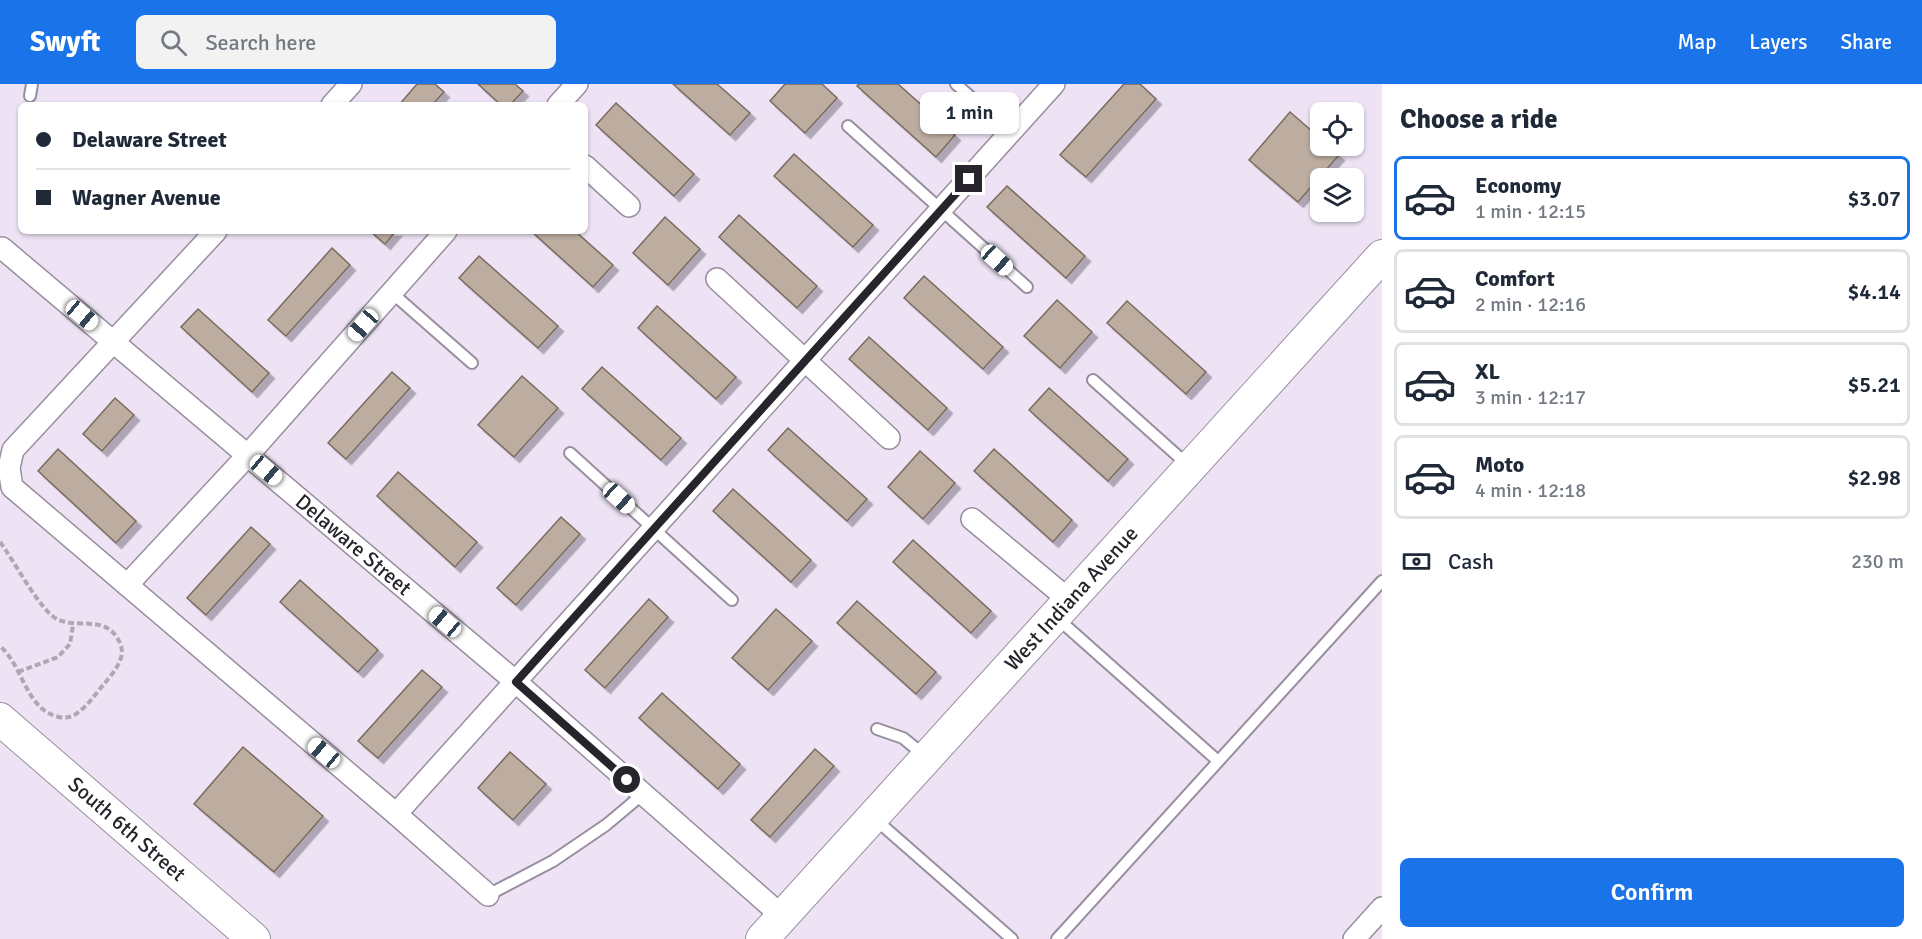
<!DOCTYPE html>
<meta charset="utf-8">
<style>
:root{--surface:#fff;--page:#f2f2f3;--text:#1f2937;--muted:#747a83;--line:#e0e1e3;--accent:#1a73e8}
body{margin:0;font-family:Signika,sans-serif;background:var(--page);color:var(--text);height:100vh;display:flex;flex-direction:column;font-size:22px;white-space:nowrap}
*{box-sizing:border-box;margin:0}
p{font-size:20px;color:var(--muted)}
.icon{flex:none;width:33px;height:33px;fill:none;stroke:currentColor;stroke-width:2;stroke-linecap:round;stroke-linejoin:round}
.map{position:relative;flex:1;overflow:hidden}
.drawer{display:flex;flex-direction:column;background:var(--surface);width:540px}
.drawer>*{flex:none}
.guide{position:absolute;left:18px;top:18px;width:570px;height:132px;border-radius:9px;box-shadow:0 2px 4px #0004;display:grid;align-content:center;height:132px;padding:0 18px;background:var(--surface)}
.controls{position:absolute;left:1310px;top:18px;display:grid;gap:12px}
.controls a{display:grid;place-items:center;width:54px;height:54px;border-radius:9px;background:var(--surface);box-shadow:0 2px 4px #0004;font-size:30px}
.end{position:absolute;width:27px;height:27px;margin:-14px;border:8px solid #28242b;background:#fff;box-shadow:0 0 0 3px #fff}
.from{border-radius:50%}
.bubble{position:absolute;height:42px;border-radius:9px;background:var(--surface);box-shadow:0 2px 4px #0004;font-size:20px;font-weight:600;line-height:42px;text-align:center}
.car{position:absolute;width:18px;height:36px;margin:-18px -9px;border-radius:8px;box-shadow:0 0 4px 2px #0007;background:linear-gradient(#fff 24%,#345 0 40%,#fff 0 76%,#345 0 86%,#fff 0)}
.guide b{display:flex;align-items:center;gap:21px;height:57px;font-size:22px}
.guide b+b{border-top:2px solid var(--line)}
.guide i{width:15px;height:15px;background:var(--text)}
ul{padding:0;list-style:none}
li{display:flex;align-items:center;gap:18px;height:84px;margin:0 12px 9px;padding:0 6px;border:3px solid var(--line);border-radius:9px}
li div{flex:1}
li b{display:block;font-size:22px}
li em{font-style:normal;font-weight:600}
li.selected{border-color:var(--accent)}
li>.icon{width:54px;height:54px;stroke-width:1.5}
h2{padding:0 18px;font-size:27px;line-height:72px}
.pay{display:flex;align-items:center;gap:15px;height:66px;padding:0 18px;font-size:22px}
.pay p{margin-inline-start:auto}
.primary-button{display:flex;gap:12px;margin-top:auto;padding:12px 18px}
.primary-button a{flex:1;height:69px;border-radius:9px;background:var(--accent);color:#fff;font-size:24px;font-weight:600;line-height:69px;text-align:center}
header{display:flex;align-items:center;gap:36px;box-sizing:border-box;height:84px;padding:0 30px;background:var(--accent);color:#fff}
header strong{font-size:28px}
nav{display:flex;gap:33px;margin-inline-start:auto;font-size:21px}
.search{width:420px;height:54px;background:var(--page);display:flex;align-items:center;gap:15px;box-sizing:border-box;padding:0 21px;border-radius:9px;color:var(--muted);font-size:22px}
main{display:flex;flex:1;min-height:0}
.map>svg:first-child{display:block}
.building{fill:#bdada0;stroke:#7a6b5f;stroke-width:1.5;filter:url(#shadow)}
.lines{fill:none;stroke-linecap:round;stroke-linejoin:round}
.lane-casing{stroke:#988e9f;stroke-width:14}
.street-casing{stroke:#988e9f;stroke-width:24}
.secondary-casing{stroke:#988e9f;stroke-width:34}
.path{stroke:#afa7b6;stroke-width:4;stroke-dasharray:6 3;stroke-linecap:butt}
.lane{stroke:#fff;stroke-width:10}
.street{stroke:#fff;stroke-width:21}
.secondary{stroke:#fff;stroke-width:32}
.route{stroke:#28242b;stroke-width:8}
.labels{text-anchor:middle;dominant-baseline:central;stroke-width:4.5;stroke-linejoin:round;paint-order:stroke}
.street-label{font-size:21px;fill:#28242b;stroke:#ede3f5}
</style>
<header>
<strong>Swyft</strong>
<div class="search"><svg class="icon" aria-label="search" viewBox="0 0 24 24"><circle cx="10" cy="10" r="6"/><path d="M15 15l6 6"/></svg>Search here</div>
<nav><a>Map</a><a>Layers</a><a>Share</a></nav>
</header>
<main>
<div class="map">
<svg width="1382" height="855" viewBox="0 0 1382 855">
<defs>
<filter id="shadow"><feDropShadow dx="5.5" dy="5.5" stdDeviation="0" flood-color="#0004"/></filter>
</defs>
<rect width="100%" height="100%" fill="#ede3f5"/>
<g class="building">
<polygon points="417,0 435,0 444,8 432,21 399,21"/>
<polygon points="478,0 515,0 523,7 510,21 501,21"/>
<polygon points="673,0 717,0 750,29 730,51"/>
<polygon points="785,0 822,0 837,14 805,49 770,17"/>
<polygon points="859,0 898,0 955,51 936,73 857,2"/>
<polygon points="1124,0 1140,0 1156,15 1086,93 1060,71"/>
<polygon points="616,19 694,90 674,112 596,41"/>
<polygon points="1290,28 1320,54 1320,62 1328,62 1339,71 1298,118 1249,76"/>
<polygon points="794,70 873,141 853,163 774,92"/>
<polygon points="1007,102 1085,172 1066,194 987,123"/>
<polygon points="739,131 817,202 797,224 719,153"/>
<polygon points="665,133 700,165 668,201 633,169"/>
<polygon points="370,147 396,147 385,160"/>
<polygon points="531,147 575,147 613,181 593,203"/>
<polygon points="332,164 350,181 286,252 268,236"/>
<polygon points="479,172 558,242 538,264 459,194"/>
<polygon points="924,192 1003,263 983,285 904,214"/>
<polygon points="1057,216 1092,248 1060,284 1024,252"/>
<polygon points="1127,217 1206,288 1186,310 1107,239"/>
<polygon points="657,222 736,293 716,315 638,244"/>
<polygon points="198,225 269,289 252,308 181,243"/>
<polygon points="869,253 947,324 928,346 849,275"/>
<polygon points="602,283 681,354 661,376 582,305"/>
<polygon points="392,288 410,304 346,375 328,359"/>
<polygon points="522,292 558,324 514,373 478,341"/>
<polygon points="1049,304 1128,375 1108,397 1029,326"/>
<polygon points="115,314 134,331 102,367 83,350"/>
<polygon points="788,344 867,415 847,437 768,366"/>
<polygon points="58,365 136,437 116,459 38,387"/>
<polygon points="994,365 1072,436 1053,458 974,387"/>
<polygon points="920,367 955,399 923,435 888,403"/>
<polygon points="398,388 477,458 455,483 377,412"/>
<polygon points="733,405 811,476 791,498 713,427"/>
<polygon points="561,433 580,450 516,521 497,504"/>
<polygon points="251,443 270,460 206,531 187,514"/>
<polygon points="913,456 991,527 971,549 893,478"/>
<polygon points="300,496 378,566 358,588 280,518"/>
<polygon points="649,515 668,533 605,604 585,586"/>
<polygon points="857,517 936,588 916,610 837,539"/>
<polygon points="776,525 812,557 768,606 732,574"/>
<polygon points="422,586 442,603 378,674 358,657"/>
<polygon points="662,609 740,680 718,705 639,634"/>
<polygon points="243,663 323,732 274,788 194,720"/>
<polygon points="815,665 834,682 770,753 751,736"/>
<polygon points="510,668 546,700 513,736 478,704"/>
</g>
<g class="lines">
<defs>
<g id="lane">
<polyline points="956,0 1011,49"/>
<polyline points="30,12 32,0"/>
<polyline points="848,42 1027,203"/>
<polyline points="391,208 472,279"/>
<polyline points="1093,296 1189,382"/>
<polyline points="570,369 732,516"/>
<polyline points="1057,534 1218,677"/>
<polyline points="877,645 903,654 924,671"/>
<polyline points="875,735 1012,855"/>
<polyline points="488,811 553,777 606,741 643,710"/>
<polyline points="1057,855 1382,497"/>
</g>
<g id="street">
<polyline points="332,21 351,0"/>
<polyline points="558,21 577,0"/>
<polyline points="585,82 629,122"/>
<polyline points="216,147 13,366 9,384 12,403 396,730 488,811"/>
<path id="s1" d="M2,164l514,434 267,235"/>
<polyline points="717,195 889,354"/>
<polyline points="972,435 1069,516"/>
<polyline points="127,501 248,371 446,147"/>
<polyline points="396,730 1054,0"/>
<polyline points="1354,855 1382,824"/>
</g>
<g id="secondary">
<path id="s2" d="M0,635l254,220"/>
<path id="s3" d="M762,855l620,-683"/>
</g>
</defs>
<use href="#lane" class="lane-casing"/>
<use href="#street" class="street-casing"/>
<use href="#secondary" class="secondary-casing"/>
<g class="path">
<path d="M0,458c13,17 41,70 57,77 23,11 49,-6 63,24 7,15 -7,30 -16,41 -7,8 -15,20 -24,27 -6,5 -13,8 -21,6 -34,-8 -35,-50 -59,-71"/>
<polyline points="18,588 58,573 70,560 73,541"/>
</g>
<use href="#lane" class="lane"/>
<use href="#street" class="street"/>
<use href="#secondary" class="secondary"/>
</g>
<g class="lines">
<polyline class="route" points="627,696 516,598 969,95"/>
</g>
<g class="labels">
<g class="street-label">
<text stroke="none"><textPath href="#s1" startOffset="460">Delaware Street</textPath></text>
<text stroke="none"><textPath href="#s3" startOffset="460">West Indiana Avenue</textPath></text>
<text stroke="none"><textPath href="#s2" startOffset="168">South 6th Street</textPath></text>
</g>
</g>
</svg>
<div class="controls">
<a><svg class="icon" aria-label="locate" viewBox="0 0 24 24"><circle cx="12" cy="12" r="6"/><path d="M12 2v4M12 18v4M2 12h4M18 12h4"/></svg></a>
<a><svg class="icon" aria-label="layers" viewBox="0 0 24 24"><path d="M12 4l9 5-9 5-9-5zM3 14l9 5 9-5"/></svg></a>
</div>
<i class="end from" style="left:627px;top:696px"></i>
<i class="end" style="left:969px;top:95px"></i>
<div class="bubble" style="left:920px;top:8px;width:99px">1 min</div>
<i class="car" style="left:997px;top:176px;rotate:132deg"></i>
<i class="car" style="left:82px;top:231px;rotate:130deg"></i>
<i class="car" style="left:363px;top:241px;rotate:221deg"></i>
<i class="car" style="left:266px;top:386px;rotate:130deg"></i>
<i class="car" style="left:619px;top:414px;rotate:132deg"></i>
<i class="car" style="left:445px;top:538px;rotate:310deg"></i>
<i class="car" style="left:324px;top:669px;rotate:310deg"></i>
<div class="guide">
<b><i class="from"></i>Delaware Street</b>
<b><i></i>Wagner Avenue</b>
</div>
</div>
<section class="drawer">
<h2>Choose a ride</h2>
<ul>
<li class="selected"><svg class="icon" aria-label="car" viewBox="0 0 24 24"><path d="M5 17H2v-5l4-1 3-4h7l3 4 3 1v5h-3M9 17h6M6 11h13"/><circle cx="7" cy="17" r="2"/><circle cx="17" cy="17" r="2"/></svg><div><b>Economy</b><p>1 min · 12:15</p></div><em>$3.07</em></li>
<li><svg class="icon" aria-label="car" viewBox="0 0 24 24"><path d="M5 17H2v-5l4-1 3-4h7l3 4 3 1v5h-3M9 17h6M6 11h13"/><circle cx="7" cy="17" r="2"/><circle cx="17" cy="17" r="2"/></svg><div><b>Comfort</b><p>2 min · 12:16</p></div><em>$4.14</em></li>
<li><svg class="icon" aria-label="car" viewBox="0 0 24 24"><path d="M5 17H2v-5l4-1 3-4h7l3 4 3 1v5h-3M9 17h6M6 11h13"/><circle cx="7" cy="17" r="2"/><circle cx="17" cy="17" r="2"/></svg><div><b>XL</b><p>3 min · 12:17</p></div><em>$5.21</em></li>
<li><svg class="icon" aria-label="car" viewBox="0 0 24 24"><path d="M5 17H2v-5l4-1 3-4h7l3 4 3 1v5h-3M9 17h6M6 11h13"/><circle cx="7" cy="17" r="2"/><circle cx="17" cy="17" r="2"/></svg><div><b>Moto</b><p>4 min · 12:18</p></div><em>$2.98</em></li>
</ul>
<div class="pay"><svg class="icon" aria-label="cash" viewBox="0 0 24 24"><path d="M3 7h18v10H3z"/><circle cx="12" cy="12" r="2"/></svg>Cash<p>230 m</p></div>
<div class="primary-button"><a>Confirm</a></div>
</section>
</main>
